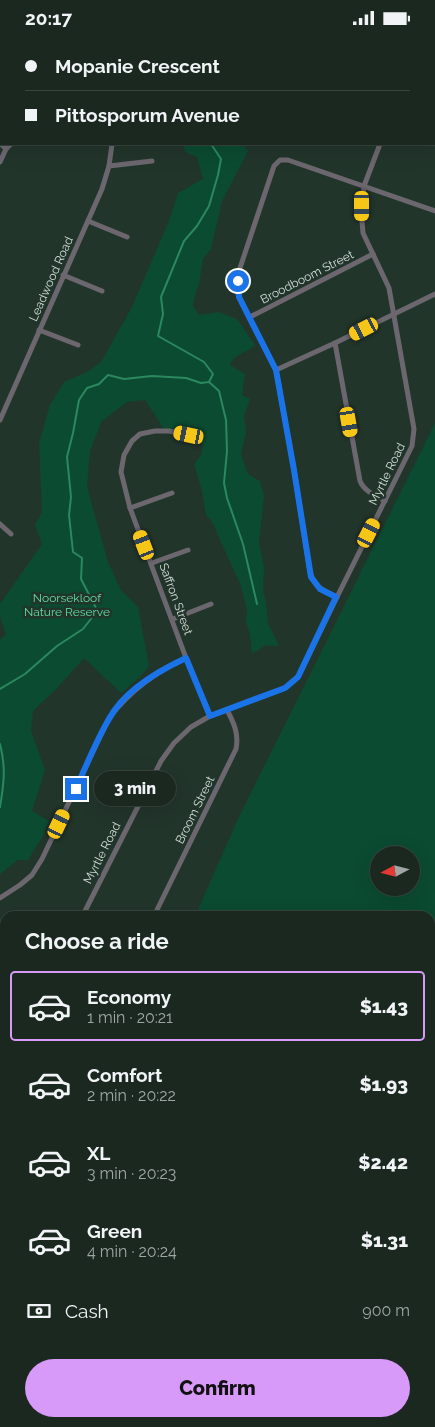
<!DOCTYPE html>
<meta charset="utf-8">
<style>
:root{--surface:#1a2820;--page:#27342d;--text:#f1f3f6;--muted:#9fa6a5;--line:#38443e;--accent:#d89af8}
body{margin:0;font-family:Raleway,sans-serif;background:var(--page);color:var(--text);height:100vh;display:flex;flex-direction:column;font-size:19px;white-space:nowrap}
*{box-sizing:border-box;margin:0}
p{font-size:16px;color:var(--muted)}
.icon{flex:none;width:28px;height:28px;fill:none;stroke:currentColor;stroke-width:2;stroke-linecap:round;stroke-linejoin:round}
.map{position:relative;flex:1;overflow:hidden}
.details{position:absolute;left:0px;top:876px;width:435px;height:516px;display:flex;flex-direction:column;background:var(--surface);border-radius:15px 15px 0 0;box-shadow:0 5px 20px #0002,0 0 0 1px var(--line)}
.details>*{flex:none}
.hud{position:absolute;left:0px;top:0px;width:435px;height:110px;box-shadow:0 5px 20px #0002,0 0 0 1px var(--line);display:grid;align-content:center;height:110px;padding:0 25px;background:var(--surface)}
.needle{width:32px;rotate:263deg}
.buttons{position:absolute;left:370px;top:811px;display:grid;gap:10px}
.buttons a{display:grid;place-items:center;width:50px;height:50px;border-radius:50%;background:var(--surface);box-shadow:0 5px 20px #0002,0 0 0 1px var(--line);font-size:25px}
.end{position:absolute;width:22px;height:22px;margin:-11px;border:6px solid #1a73e8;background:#fff;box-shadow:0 0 0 2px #fff}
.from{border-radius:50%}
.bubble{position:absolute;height:35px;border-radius:18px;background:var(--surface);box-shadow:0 5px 20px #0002,0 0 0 1px var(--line);font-size:16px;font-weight:800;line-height:35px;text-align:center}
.car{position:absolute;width:15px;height:30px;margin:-15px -8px;border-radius:6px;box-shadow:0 0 4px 1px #0007;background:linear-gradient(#f5c518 24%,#345 0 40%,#f5c518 0 76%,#345 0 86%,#f5c518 0)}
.hud b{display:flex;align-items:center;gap:18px;height:48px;font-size:19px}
.hud b+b{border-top:1px solid var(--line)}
.hud i{width:12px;height:12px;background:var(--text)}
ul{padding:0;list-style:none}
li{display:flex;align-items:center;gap:15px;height:70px;margin:0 10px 8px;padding:0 15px;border:2px solid transparent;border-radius:5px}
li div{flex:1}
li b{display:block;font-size:19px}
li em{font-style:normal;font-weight:800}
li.on{border-color:var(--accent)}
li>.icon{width:45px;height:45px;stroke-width:1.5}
h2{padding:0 25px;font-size:22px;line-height:60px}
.pay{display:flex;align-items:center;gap:12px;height:55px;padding:0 25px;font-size:19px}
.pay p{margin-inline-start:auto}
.button{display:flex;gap:10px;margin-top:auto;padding:10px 25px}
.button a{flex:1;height:58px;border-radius:30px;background:var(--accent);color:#111;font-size:20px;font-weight:800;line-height:58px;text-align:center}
.status{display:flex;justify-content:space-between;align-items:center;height:35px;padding:0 25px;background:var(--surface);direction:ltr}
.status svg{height:14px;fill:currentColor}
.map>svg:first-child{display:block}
.green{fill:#0b4b31;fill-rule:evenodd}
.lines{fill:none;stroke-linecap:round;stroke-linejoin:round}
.stream{stroke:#2b885f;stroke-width:2}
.minor{stroke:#6c676f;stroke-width:5}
.route{stroke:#1a73e8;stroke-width:6}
.labels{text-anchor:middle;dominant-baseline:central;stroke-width:5;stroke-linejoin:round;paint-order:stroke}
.street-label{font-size:12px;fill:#d3dfd8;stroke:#22352b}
.park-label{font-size:12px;fill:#63dca3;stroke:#22352b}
</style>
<div class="status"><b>20:17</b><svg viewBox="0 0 49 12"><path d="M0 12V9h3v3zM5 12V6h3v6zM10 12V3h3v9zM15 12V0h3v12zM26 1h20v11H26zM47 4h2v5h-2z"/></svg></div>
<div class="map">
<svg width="435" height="1392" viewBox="0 0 435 1392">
<rect width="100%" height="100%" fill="#22352b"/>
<g class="green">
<path d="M183,109h60l5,7 -26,50 -11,48 -8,10 -4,25 -5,14 -1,8 6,9 20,-3 18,7 18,26c-8,8 -21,9 -25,20l15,9 -3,21 8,4 -6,17 2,16 -5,22 7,20 12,7 4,15 -5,46 5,25 -1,23 3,12 2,21 11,23h-10l-3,-1 -14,9 -2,-19 -4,-13 1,-11 -6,-25 -30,-66 -5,-5 -4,-24 -8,-27c9,-10 11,-15 6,-28l-11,-4 -25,-3 -19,-29 -18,2 -25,19 -11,27 -2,13 -2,26 21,75 13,28 17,17 11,59 -9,11 -19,16 -37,-35 -27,30 -24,23 -2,20 14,39 -13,41 17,10 -5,13 -16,26h-10l-18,14v-234l6,-6 -6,-17v-13l42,-60 -7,-19 7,-13 -3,-69 11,-38 14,-23 23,-10 14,-10 30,-53 38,-88 9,-28 25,-14 -6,-22 -12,-5z"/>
<path d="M435,388v554h-5v-61h-232l-2,-2 41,-93zM379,820h32v32h-32z"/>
<polygon points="0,943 5,946 5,997 0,991"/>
</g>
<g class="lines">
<g class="stream">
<polyline points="199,1 200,0"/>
<polyline points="209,347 219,356 226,385 227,416 224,448 227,463 243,509 257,569"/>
<polyline points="0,654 25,639 57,611 83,594 94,580 96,573 81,544 82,523 73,517 69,480 71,462 67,422 73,398 79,365 87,353 99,349 108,340 124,344 152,341 186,343 201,348 209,347 213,339 204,327 158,301 163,279 161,262 184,206 197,191 209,171 218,140 221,124 211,109"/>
<path d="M0,709c6,24 4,39 0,63"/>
</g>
<g class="minor">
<polyline points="121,0 121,1"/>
<polyline points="224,1 224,0"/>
<polyline points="418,1 419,0"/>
<polyline points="0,27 1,27"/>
<polyline points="434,90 435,91"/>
<polyline points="0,108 6,114"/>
<polyline points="0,127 6,114 11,109"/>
<polyline points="109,131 152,126"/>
<polyline points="88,186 127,202"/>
<polyline points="63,240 102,256"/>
<polyline points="250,282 373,219"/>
<polyline points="39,295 78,310"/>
<path d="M335,308l25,138c4,10 16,15 25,20"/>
<polyline points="276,335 335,308 435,259"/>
<polyline points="0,385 102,154 109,131 112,109"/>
<polyline points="196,406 189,400 169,396 155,396 140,399 132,406 124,420 121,437 130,473 186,623 210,681"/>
<polyline points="130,473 172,458"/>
<polyline points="0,489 11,499"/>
<polyline points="152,528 188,515"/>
<path d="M337,562c-13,-6 -23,-10 -27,-25l-16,-102 -18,-100 -37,-73 -2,-8 2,-18 35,-105 6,-6h8l147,51"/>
<polyline points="173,584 211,569"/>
<path d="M0,863l20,-13 12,-10 10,-16 67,-141c21,-27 46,-46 77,-60"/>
<polyline points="83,881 85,876 161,726 174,708 191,692 210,681 285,653 298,642 337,562 412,411 414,394 389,253 363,198 362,186 362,171 364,151 380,109"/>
<path d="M154,881l82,-167c3,-15 -2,-26 -9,-39"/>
<polyline points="0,897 5,902"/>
<polyline points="0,1051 5,1051"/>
<polyline points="4,1113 5,1140"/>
<polyline points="430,1257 435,1257"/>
<polyline points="0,1271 5,1273"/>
<polyline points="49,1388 51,1392"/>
</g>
</g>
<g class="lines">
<path class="route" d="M76,754c10,-23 20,-48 33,-70 15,-28 49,-48 77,-61l24,58 75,-28 13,-11 38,-80 -16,-8 -9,-12 -17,-107 -18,-100 -37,-73 -1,-16"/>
</g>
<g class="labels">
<g class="street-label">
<text transform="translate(307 242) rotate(-27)">Broodboom Street</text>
<text transform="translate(51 244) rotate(-66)">Leadwood Road</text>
<text transform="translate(387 439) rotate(-64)">Myrtle Road</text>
<text transform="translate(176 564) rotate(70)">Saffron Street</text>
<text transform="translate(195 775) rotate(-64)">Broom Street</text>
<text transform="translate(102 818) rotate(-63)">Myrtle Road</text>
</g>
<g class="park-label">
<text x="67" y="563">Noorsekloof<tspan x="67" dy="14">Nature Reserve</tspan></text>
</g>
</g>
</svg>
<div class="buttons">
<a><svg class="needle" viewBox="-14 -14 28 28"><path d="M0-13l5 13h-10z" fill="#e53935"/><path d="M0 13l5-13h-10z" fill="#9fa6a5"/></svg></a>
</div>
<i class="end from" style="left:238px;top:246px"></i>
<i class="end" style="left:76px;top:754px"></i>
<div class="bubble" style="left:94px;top:736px;width:82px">3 min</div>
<i class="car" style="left:362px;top:171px;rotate:180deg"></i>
<i class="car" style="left:364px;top:294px;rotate:243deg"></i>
<i class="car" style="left:349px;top:387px;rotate:170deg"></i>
<i class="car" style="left:189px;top:400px;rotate:282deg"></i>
<i class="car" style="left:369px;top:498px;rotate:27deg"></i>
<i class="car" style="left:144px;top:510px;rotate:339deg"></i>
<i class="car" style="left:59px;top:789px;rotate:25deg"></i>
<div class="hud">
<b><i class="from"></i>Mopanie Crescent</b>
<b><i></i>Pittosporum Avenue</b>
</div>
<section class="details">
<h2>Choose a ride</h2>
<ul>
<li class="on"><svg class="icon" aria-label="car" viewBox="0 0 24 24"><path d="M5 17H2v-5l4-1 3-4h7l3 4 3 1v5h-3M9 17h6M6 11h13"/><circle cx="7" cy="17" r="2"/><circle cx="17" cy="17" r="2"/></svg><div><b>Economy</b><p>1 min · 20:21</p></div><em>$1.43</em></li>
<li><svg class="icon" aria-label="car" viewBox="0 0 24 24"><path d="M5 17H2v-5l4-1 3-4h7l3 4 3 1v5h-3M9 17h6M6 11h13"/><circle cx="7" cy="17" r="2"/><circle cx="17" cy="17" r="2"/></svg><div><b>Comfort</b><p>2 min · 20:22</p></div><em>$1.93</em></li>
<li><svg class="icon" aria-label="car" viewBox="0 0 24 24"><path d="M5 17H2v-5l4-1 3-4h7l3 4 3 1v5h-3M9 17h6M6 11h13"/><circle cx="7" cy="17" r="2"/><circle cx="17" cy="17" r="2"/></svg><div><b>XL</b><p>3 min · 20:23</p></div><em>$2.42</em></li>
<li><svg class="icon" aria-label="car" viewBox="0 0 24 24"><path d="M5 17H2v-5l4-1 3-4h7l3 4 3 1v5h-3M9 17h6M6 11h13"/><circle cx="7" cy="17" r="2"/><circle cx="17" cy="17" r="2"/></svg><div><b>Green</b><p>4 min · 20:24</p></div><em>$1.31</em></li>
</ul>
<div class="pay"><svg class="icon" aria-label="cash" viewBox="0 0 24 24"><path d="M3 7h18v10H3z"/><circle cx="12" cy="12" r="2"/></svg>Cash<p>900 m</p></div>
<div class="button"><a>Confirm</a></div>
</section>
</div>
